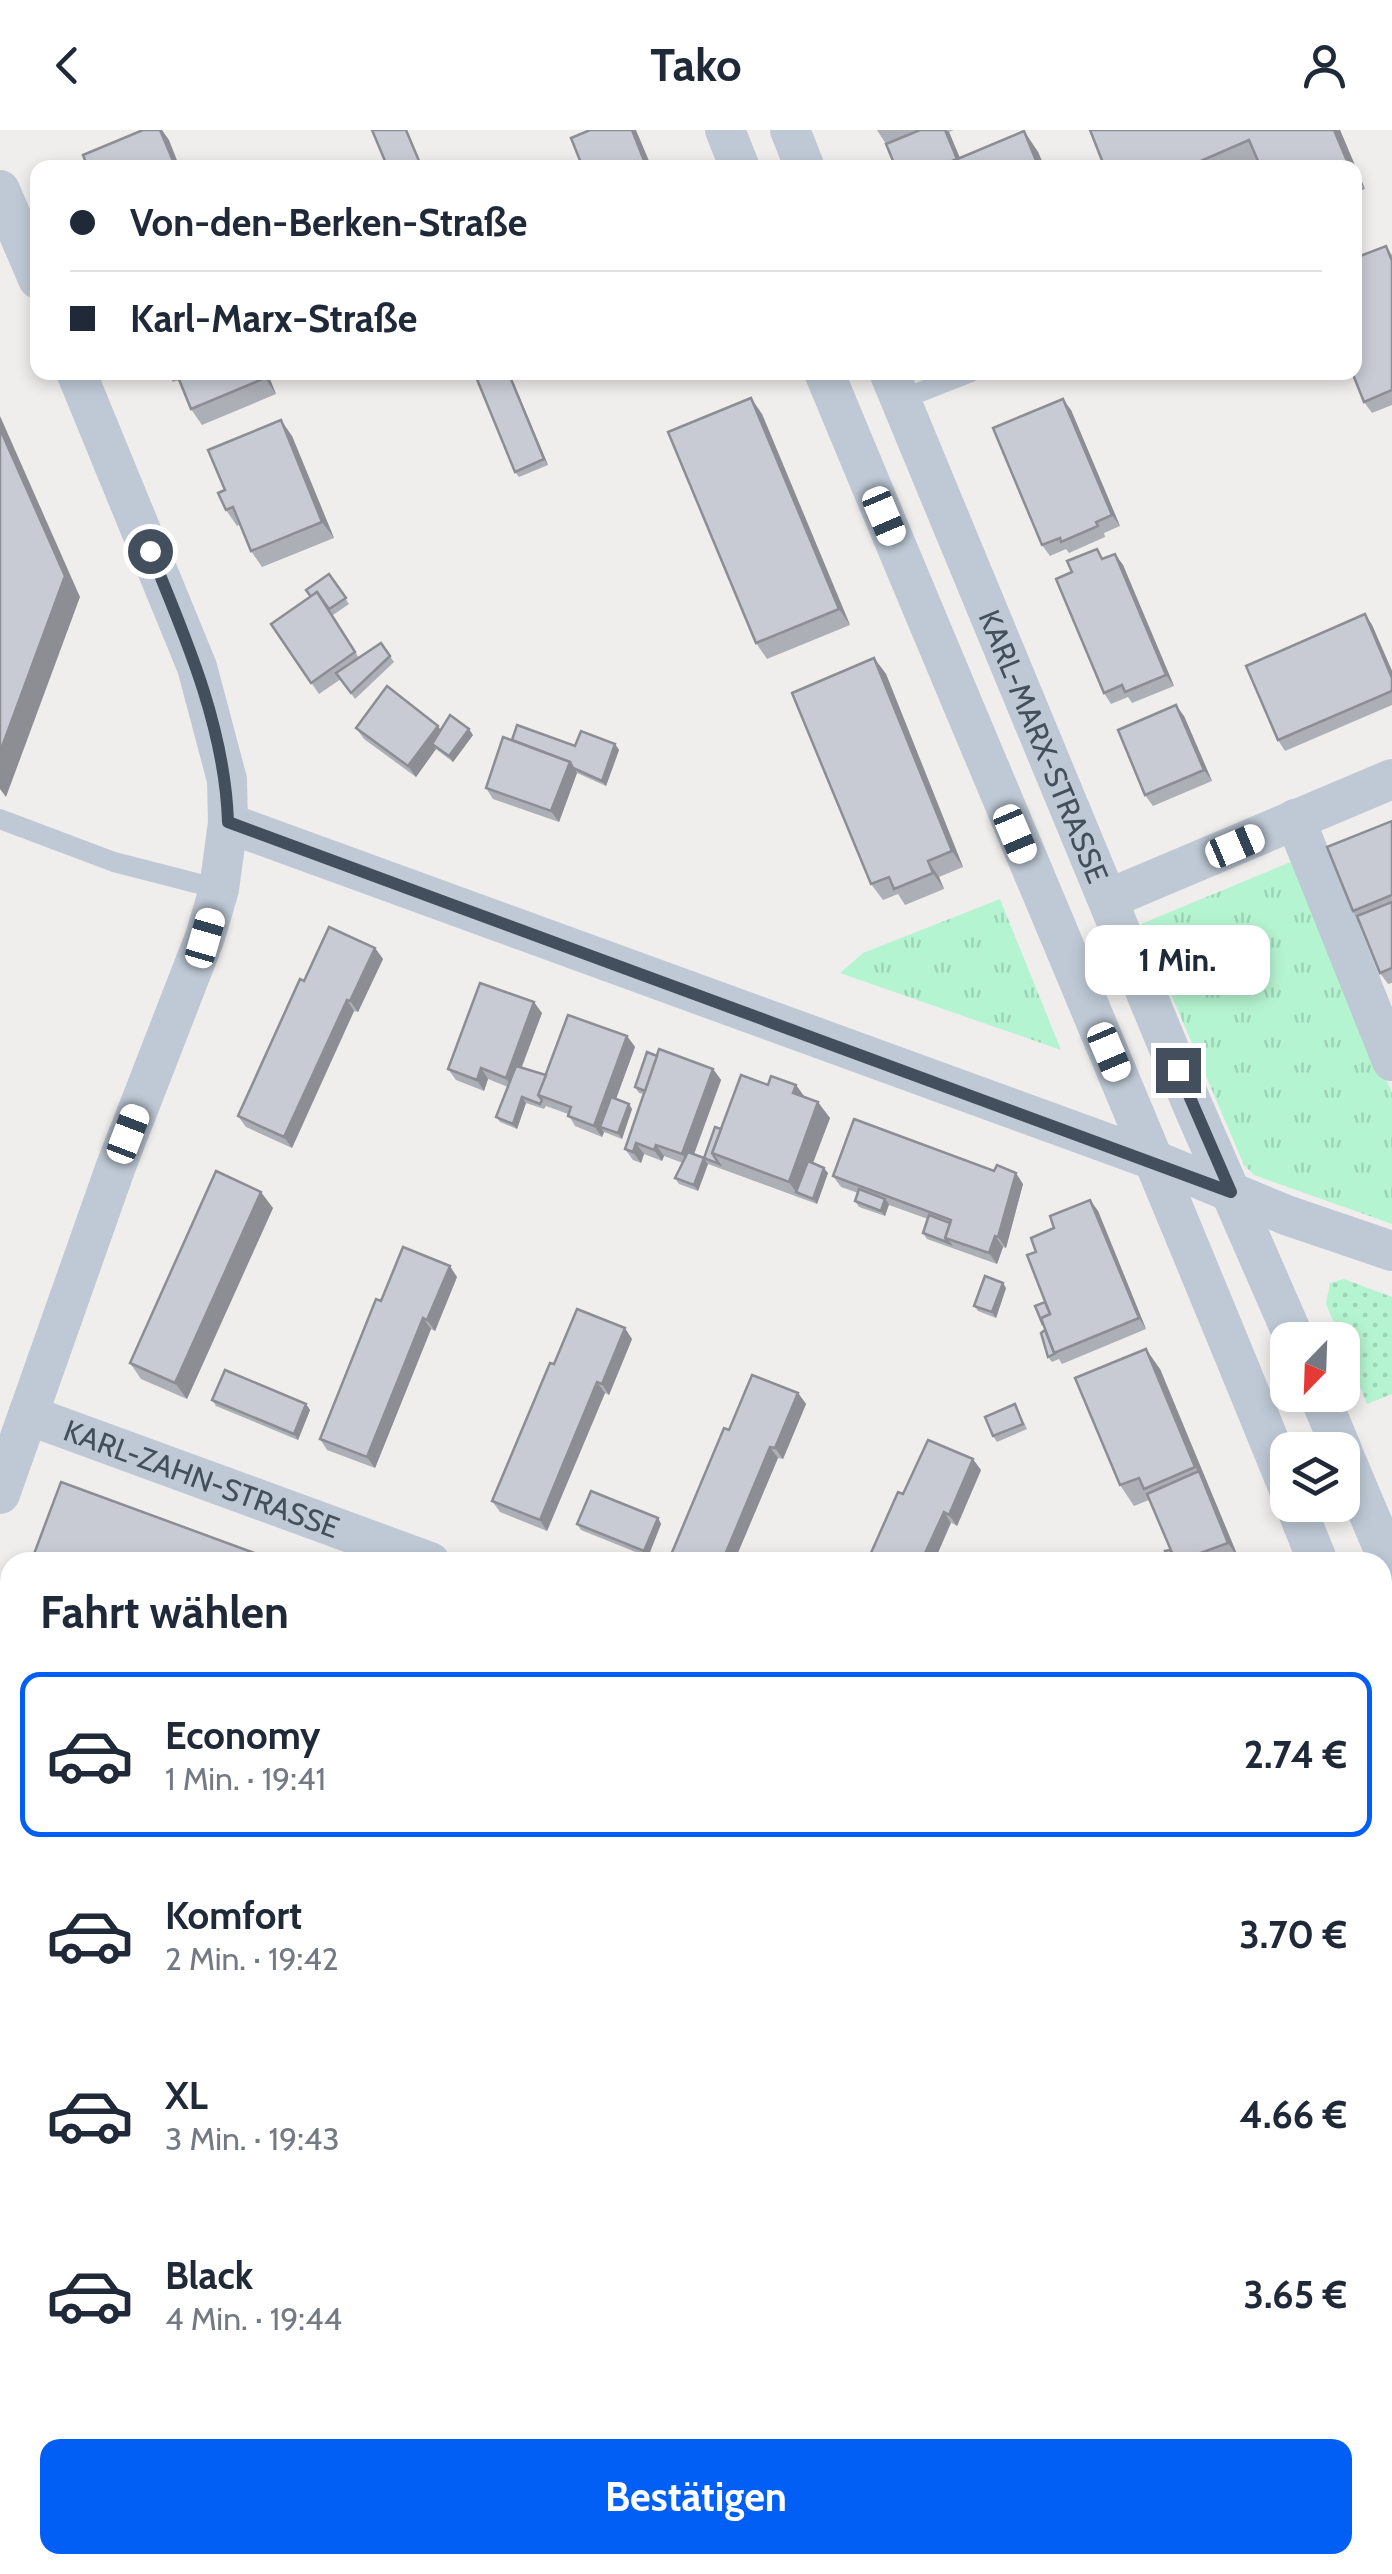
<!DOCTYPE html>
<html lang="de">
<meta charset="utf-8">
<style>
:root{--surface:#fff;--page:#f6f6f7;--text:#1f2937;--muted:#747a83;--line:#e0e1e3;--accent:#025ff5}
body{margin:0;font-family:Cabin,sans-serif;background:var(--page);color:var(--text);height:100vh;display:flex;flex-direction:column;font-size:38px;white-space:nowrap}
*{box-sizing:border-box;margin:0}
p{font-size:32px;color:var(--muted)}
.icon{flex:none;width:55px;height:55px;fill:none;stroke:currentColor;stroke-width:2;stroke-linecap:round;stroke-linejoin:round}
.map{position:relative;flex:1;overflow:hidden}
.details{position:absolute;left:0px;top:1422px;width:1392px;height:1022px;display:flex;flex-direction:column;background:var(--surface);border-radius:30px 30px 0 0;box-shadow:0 5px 15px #0003}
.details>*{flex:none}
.hud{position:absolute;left:30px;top:30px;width:1332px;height:220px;border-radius:20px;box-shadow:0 5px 15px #0003;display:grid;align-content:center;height:220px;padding:0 40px;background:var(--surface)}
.needle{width:65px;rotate:203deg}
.fabs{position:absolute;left:1270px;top:1192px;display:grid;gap:20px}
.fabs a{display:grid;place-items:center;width:90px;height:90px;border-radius:20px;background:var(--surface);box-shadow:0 5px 15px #0003;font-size:50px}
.end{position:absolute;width:45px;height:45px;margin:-22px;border:12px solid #434f5d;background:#fff;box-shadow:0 0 0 5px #fff}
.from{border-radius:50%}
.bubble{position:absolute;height:70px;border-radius:20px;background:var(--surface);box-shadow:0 5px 15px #0003;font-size:32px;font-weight:700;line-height:70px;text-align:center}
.car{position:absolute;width:30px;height:60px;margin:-30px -15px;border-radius:12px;box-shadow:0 0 8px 2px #0007;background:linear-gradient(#fff 24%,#345 0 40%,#fff 0 76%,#345 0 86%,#fff 0)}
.hud b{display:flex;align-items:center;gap:35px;height:95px;font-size:38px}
.hud b+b{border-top:2px solid var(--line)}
.hud i{width:25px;height:25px;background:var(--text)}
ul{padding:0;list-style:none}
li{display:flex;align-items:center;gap:30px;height:165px;margin:0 20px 15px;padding:0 20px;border:5px solid transparent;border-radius:20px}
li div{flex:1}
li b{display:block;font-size:38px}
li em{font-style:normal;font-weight:700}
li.current{border-color:var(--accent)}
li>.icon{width:90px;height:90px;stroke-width:1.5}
h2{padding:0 40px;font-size:45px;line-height:120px}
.primary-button{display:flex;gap:20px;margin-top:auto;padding:20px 40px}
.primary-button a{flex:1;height:115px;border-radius:20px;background:var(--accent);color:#fff;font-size:40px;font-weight:700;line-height:115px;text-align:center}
header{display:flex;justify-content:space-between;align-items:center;height:130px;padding:0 40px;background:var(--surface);font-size:45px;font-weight:700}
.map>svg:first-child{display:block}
.grass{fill:url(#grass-dots)}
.park{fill:url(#park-tufts)}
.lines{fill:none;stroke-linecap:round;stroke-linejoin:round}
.lane{stroke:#bec9d5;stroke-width:20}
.street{stroke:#bec9d5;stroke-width:40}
.wall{fill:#acafb6}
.shaded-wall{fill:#8c8e94}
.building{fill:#c8cbd4;stroke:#8c8e94;stroke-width:2.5}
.route{stroke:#434f5d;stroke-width:12}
.labels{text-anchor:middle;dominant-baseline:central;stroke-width:8;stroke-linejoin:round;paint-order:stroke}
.street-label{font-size:30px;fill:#434f5d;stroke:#fff}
</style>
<header><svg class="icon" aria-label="back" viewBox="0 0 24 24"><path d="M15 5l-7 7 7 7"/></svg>Tako<svg class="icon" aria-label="person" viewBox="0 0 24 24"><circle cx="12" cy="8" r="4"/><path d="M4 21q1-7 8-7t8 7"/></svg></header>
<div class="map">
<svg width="1392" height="2444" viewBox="0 0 1392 2444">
<defs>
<pattern id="grass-dots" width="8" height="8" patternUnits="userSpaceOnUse" patternTransform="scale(2.5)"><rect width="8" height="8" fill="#b5f4d1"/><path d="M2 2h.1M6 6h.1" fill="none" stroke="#9dd3b6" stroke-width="1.8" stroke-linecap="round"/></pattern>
<pattern id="park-tufts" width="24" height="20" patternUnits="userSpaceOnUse" patternTransform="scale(2.5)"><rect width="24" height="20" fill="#b5f4d1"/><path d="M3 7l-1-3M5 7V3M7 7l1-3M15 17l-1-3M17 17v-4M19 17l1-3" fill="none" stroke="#9dd3b6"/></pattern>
</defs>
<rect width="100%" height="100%" fill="#f0eded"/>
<g class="grass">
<polygon points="1344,1149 1392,1167 1392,1264 1367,1274 1326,1174 1330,1153"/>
<polygon points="1392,2013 1392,2320 1383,2317 1382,2018"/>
</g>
<g class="park">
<polygon points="1293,731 1392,963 1392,1094 1254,1045 1244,1035 1141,794"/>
<polygon points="1000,769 1061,920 840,843 863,823"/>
</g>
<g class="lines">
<g class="lane">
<polyline points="900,270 971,242"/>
<polyline points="0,689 114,732 219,759"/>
<polyline points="0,1557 10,1561"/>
<polyline points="0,2225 10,2230"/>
<polyline points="0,2419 10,2424"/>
<polyline points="32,2435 50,2444"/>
<polyline points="418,2435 436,2444"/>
<polyline points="1325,2444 1329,2435"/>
</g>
<g class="street">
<polyline points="725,0 740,38"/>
<polyline points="790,0 805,38"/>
<polyline points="0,60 38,149"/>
<path d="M824,242c154,372 313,742 464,1115"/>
<path id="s1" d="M889,242l303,732 103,236"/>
<polyline points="1295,689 1392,931"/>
<polyline points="228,693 1156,1031 1286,1085 1392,1121"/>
<polyline points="1108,769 1392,649"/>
<polyline points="1319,1265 1342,1320"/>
<path id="s2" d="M28,1285l402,147"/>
<polyline points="1342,1321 1392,1439"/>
<polyline points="0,1364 116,1036 205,807 219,759 228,693 227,650 197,537 76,242"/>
<polyline points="1295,1375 1318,1432"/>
<polyline points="1382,1593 1392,1616"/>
<polyline points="1382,1778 1392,1780"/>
<polyline points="0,1952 10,1955"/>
<polyline points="1374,2435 1392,2441"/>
</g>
</g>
<g class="wall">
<polygon points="877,0 954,0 949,2 960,28 1024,1 1038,22 1045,38 896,38 886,14"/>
<polygon points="1090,0 1340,0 1365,59 1355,63 1355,38 1259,33 1248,38 1105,38"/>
<polygon points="1386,116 1392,125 1392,275 1372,283 1364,272"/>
<polygon points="166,242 267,242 276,264 202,295 191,279 179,250 173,252"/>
<polygon points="474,242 509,242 548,335 519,347 515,342"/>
<polygon points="1071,280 1120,396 1104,403 1105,407 1069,423 1066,419 1050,426 1042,415"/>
<polygon points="762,284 850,495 767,529 756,513"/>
<polygon points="292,306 334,408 262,437 251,421 240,394 237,396 226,380 225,360"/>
<polygon points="1115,424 1123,435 1174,556 1132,573 1128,567 1111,574 1104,563 1104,428"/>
<polygon points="329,444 349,474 333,485 325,473 359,528 381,513 394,532 355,569 341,549 319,564 271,494 311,467"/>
<polygon points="1365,484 1372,495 1392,541 1392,575 1285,621 1278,610"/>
<polygon points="874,528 886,544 963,737 939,747 944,759 905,775 898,764 883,770 871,754"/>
<polygon points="1184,586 1212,651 1153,676 1145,665"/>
<polygon points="356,598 441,600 473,605 453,632 436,619 416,647 364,609"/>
<polygon points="512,610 575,616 615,614 619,620 606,656 577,643 559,692 493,669 486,658"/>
<polygon points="1392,691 1392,853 1388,854 1380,843 1353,781"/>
<polygon points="375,818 383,829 358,882 354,881 292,1018 246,997 238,986 304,851"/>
<polygon points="542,883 522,937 546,945 627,906 635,917 616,969 632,979 622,1009 604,1002 602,1007 575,996 568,984 546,976 544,979 526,973 517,999 500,992 496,987 508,957 488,949 484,961 456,950 448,939"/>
<polygon points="657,926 713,939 721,950 694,1024 704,1028 708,1034 698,1061 679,1054 675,1048 683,1033 664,1026 662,1031 644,1024 641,1033 633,1030 625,1019 644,964 639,963 635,957"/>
<polygon points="768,955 796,955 805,967 830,988 813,1033 828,1043 817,1074 708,1034 704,1028 721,999"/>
<polygon points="833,1046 1023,1054 1006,1118 1003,1117 997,1134 927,1109 923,1103 928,1089 889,1075 885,1086 859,1077 855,1071 858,1063 841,1057"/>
<polygon points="1090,1070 1098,1081 1146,1199 1062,1234 1059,1229 1052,1232 1048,1227 1045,1200 1045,1172 1036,1122 1054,1098"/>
<polygon points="273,1078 187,1269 141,1249 130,1233"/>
<polygon points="457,1147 435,1201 431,1199 375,1338 327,1320 320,1309 381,1171"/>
<polygon points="1006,1158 996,1188 978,1181 974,1176"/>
<polygon points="632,1209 609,1265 605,1263 547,1401 500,1382 492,1371 554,1234"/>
<polygon points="1160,1239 1239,1429 1230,1432 1170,1432 1170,1420 1149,1370 1134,1376 1120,1355"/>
<polygon points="798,1263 806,1274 783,1329 778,1328 734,1432 668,1432 729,1300"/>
<polygon points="212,1270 306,1274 310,1280 298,1310 216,1276"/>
<polygon points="1015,1274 1027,1299 997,1312 993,1306"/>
<polygon points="981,1340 957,1396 903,1364"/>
<polygon points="658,1388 661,1394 648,1427 581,1400 577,1394"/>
<polygon points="10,1489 10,1545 0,1531 0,1516"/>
<polygon points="0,1990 10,1994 10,2136 0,2129"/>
<polygon points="0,2255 10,2260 10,2407 0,2402"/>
<polygon points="1382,2306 1392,2310 1392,2397 1382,2394"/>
<polygon points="68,2435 364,2435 383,2444 87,2444"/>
<polygon points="723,2435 781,2435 777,2444 748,2444"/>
<polygon points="1046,2435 1096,2435 1093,2444 1071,2444"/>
</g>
<g class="shaded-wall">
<polygon points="160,0 162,0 169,10 180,38 176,38"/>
<polygon points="632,0 636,0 652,38 647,38"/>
<polygon points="945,0 949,2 964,38 961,38"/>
<polygon points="1334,0 1340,0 1365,59 1355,44 1355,38 1350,38"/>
<polygon points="1024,1 1038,22 1045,38 1039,38"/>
<polygon points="262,242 267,242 276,264 265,248"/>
<polygon points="508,242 509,242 548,335 544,329"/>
<polygon points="751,268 762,284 850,495 839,479"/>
<polygon points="1063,269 1071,280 1120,396 1112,385"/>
<polygon points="0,286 80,467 6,667 0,659"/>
<polygon points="281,290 292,306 334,408 322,392"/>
<polygon points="1115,424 1123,435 1174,556 1166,545"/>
<polygon points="1365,484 1372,495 1392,541 1392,548"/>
<polygon points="874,528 886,544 963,737 952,721"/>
<polygon points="1176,575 1184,586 1212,651 1204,640"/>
<polygon points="438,596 445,606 432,614 436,619 416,647 408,636"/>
<polygon points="469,599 473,605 453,632 449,626"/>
<polygon points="615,614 619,620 606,656 602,651"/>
<polygon points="570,632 577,643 559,692 551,681"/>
<polygon points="928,731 939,747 944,759 933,743"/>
<polygon points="375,818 383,829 358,882 350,871"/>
<polygon points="347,870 354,881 292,1018 284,1007"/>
<polygon points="534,872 542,883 513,959 506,948"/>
<polygon points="627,906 635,917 605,999 600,997 604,1002 602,1007 594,996"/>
<polygon points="481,938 488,949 484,961 477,950"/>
<polygon points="713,939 721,950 690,1035 682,1024"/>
<polygon points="796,955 807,971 793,963"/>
<polygon points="522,967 526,973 517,999 513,994"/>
<polygon points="818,972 830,988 801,1064 796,1062 789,1052"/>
<polygon points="629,974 632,979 622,1009 618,1003"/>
<polygon points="636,1013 644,1024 641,1033 633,1022"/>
<polygon points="656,1015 664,1026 662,1031 654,1020"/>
<polygon points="704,1028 708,1034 698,1061 694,1055"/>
<polygon points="824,1038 828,1043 817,1074 813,1069"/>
<polygon points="1016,1043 1023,1054 1006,1118 998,1107"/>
<polygon points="261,1062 273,1078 187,1269 175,1253"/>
<polygon points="885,1069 889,1074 885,1086 881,1081"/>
<polygon points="1090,1070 1098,1081 1146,1199 1139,1188"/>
<polygon points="995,1106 1003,1117 997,1134 989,1123"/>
<polygon points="450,1136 457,1147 435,1201 427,1190"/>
<polygon points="1003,1153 1006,1158 996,1188 992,1182"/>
<polygon points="423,1188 431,1199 375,1338 367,1327"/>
<polygon points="625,1198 632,1209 609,1265 602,1254"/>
<polygon points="1146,1219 1160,1239 1239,1429 1228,1413"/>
<polygon points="597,1252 605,1263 547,1401 540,1390"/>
<polygon points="798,1263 806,1274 783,1329 775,1318"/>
<polygon points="306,1274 310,1280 298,1310 294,1304"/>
<polygon points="770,1317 778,1328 734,1432 722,1432"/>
<polygon points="973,1329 981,1340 957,1396 949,1385"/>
<polygon points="944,1382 951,1393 934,1432 921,1432"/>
<polygon points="658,1388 661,1394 648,1427 644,1421"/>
<polygon points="764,2435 781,2435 777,2444 768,2444 763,2437"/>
<polygon points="1028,2435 1040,2435 1036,2444 1025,2444"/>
<polygon points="1084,2435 1096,2435 1093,2444 1086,2444 1083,2440"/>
<polygon points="1195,2435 1212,2435 1209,2444 1192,2444"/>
</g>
<g class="building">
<polygon points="143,0 160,0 176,38 88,38 83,25"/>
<polygon points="372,0 406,0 422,38 388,38"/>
<polygon points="590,0 632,0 647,38 583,38 571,8"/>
<polygon points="920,0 945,0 957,29 936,38 896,38 886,14"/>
<polygon points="1090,0 1334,0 1350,38 1261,38 1249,10 1189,36 1190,38 1105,38"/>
<polygon points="1024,1 1039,38 936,38"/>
<polygon points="1386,116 1392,131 1392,260 1364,272 1352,242 1355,242 1355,128"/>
<polygon points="176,242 262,242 265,248 191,279"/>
<polygon points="474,242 508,242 544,329 515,342"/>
<polygon points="751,268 839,479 756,513 668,302"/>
<polygon points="1063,269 1112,385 1096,392 1098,396 1061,412 1060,408 1042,415 993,298"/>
<polygon points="281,290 322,392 251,421 233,377 226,380 218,363 225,360 208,320"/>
<polygon points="0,299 65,446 0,622"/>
<polygon points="1097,419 1102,429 1115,424 1166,545 1125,562 1122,555 1104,563 1056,449 1072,442 1067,431"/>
<polygon points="329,444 346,468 329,479 317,462 311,467 306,460"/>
<polygon points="317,462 355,522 311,553 271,494"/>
<polygon points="1365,484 1392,548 1392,561 1278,610 1246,536"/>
<polygon points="381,513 390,526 351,563 336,543"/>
<polygon points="874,528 952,721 928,731 933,743 894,759 889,747 871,754 792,563"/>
<polygon points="387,556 438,596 408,636 356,598"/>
<polygon points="1176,575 1204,640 1145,665 1118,600"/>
<polygon points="450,585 469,599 449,626 432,614"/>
<polygon points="517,595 575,616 581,601 615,614 602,651 573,638 570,632 512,610"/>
<polygon points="503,607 570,632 551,681 486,658"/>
<polygon points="1392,691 1392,765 1353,781 1327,717"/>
<polygon points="1392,772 1392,838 1380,843 1357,786"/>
<polygon points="329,797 375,818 350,871 347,870 284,1007 238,986 300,849 304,851"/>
<polygon points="480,853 534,872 506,948 481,938 477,950 448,939"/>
<polygon points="568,885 627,906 594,996 568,986 571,977 538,965"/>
<polygon points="659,919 713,939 682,1024 656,1015 654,1020 636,1013 633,1022 625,1019"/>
<polygon points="647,922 657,926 645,961 635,957"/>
<polygon points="516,936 546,945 538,965 542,970 540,974 522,967 513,994 496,987"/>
<polygon points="741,945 768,955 771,946 796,955 793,963 818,972 789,1052 712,1023"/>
<polygon points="611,967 629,974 618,1003 600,997"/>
<polygon points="854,989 994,1041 997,1035 1016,1043 998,1107 995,1106 989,1123 945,1108 951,1090 833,1046"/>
<polygon points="715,997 721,999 712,1023 719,1034 704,1028"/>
<polygon points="688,1022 704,1028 694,1055 675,1048"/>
<polygon points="808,1031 824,1038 813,1069 796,1062"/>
<polygon points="216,1041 261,1062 175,1253 130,1233"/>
<polygon points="859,1059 885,1069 881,1081 855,1071"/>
<polygon points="1090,1070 1139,1188 1054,1223 1041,1188 1050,1184 1027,1125 1036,1122 1031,1108 1054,1098 1050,1086"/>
<polygon points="929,1085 950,1093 945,1108 949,1113 923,1103"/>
<polygon points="403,1117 450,1136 427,1190 423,1188 367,1327 320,1309 376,1169 381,1171"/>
<polygon points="985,1146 1003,1153 992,1182 974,1176"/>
<polygon points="1045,1172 1050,1184 1041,1188 1043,1195 1035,1176"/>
<polygon points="577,1179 625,1198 602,1254 597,1252 540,1390 492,1371 550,1233 554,1234"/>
<polygon points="1045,1200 1054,1223 1056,1223 1048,1227 1041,1203"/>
<polygon points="1146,1219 1195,1337 1144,1359 1139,1348 1120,1355 1075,1248"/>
<polygon points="225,1240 306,1274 294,1304 212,1270"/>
<polygon points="752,1245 798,1263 775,1318 770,1317 722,1432 668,1432 724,1298 729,1300"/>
<polygon points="1015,1274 1023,1294 993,1306 985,1287"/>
<polygon points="928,1310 973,1329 949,1385 944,1382 921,1432 867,1432 898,1362 903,1364"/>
<polygon points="1199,1341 1228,1413 1176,1432 1147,1364"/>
<polygon points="61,1352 279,1432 31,1432"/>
<polygon points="591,1361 658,1388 644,1421 577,1394"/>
<polygon points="1170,1420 1176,1432 1170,1432 1165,1421"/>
<polygon points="10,1489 10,1531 0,1527 0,1516"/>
<polygon points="1392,1953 1392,2013 1384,1995 1391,1993 1382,1973 1382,1957"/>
<polygon points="0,1990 10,1994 10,2128 0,2121"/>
<polygon points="0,2255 10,2260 10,2393 0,2388"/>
<polygon points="1382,2306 1392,2310 1392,2385 1382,2381"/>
<polygon points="96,2435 364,2435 383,2444 115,2444"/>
<polygon points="967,2435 1028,2435 1025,2444 1009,2438 1007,2444 964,2444"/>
<polygon points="1069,2435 1084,2435 1083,2440"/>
<polygon points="1157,2435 1195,2435 1192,2444 1154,2444"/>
<polygon points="1212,2435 1277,2435 1298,2442 1298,2444 1208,2444"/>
<polygon points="1009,2438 1026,2444 1007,2444"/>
<polygon points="947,2439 960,2444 946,2444"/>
</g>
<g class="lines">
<path class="route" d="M150,421c36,87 75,177 78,271l1003,370 -53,-122"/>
</g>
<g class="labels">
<g class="street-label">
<text stroke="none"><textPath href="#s1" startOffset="405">KARL-MARX-STRASSE</textPath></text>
<text stroke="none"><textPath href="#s2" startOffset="185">KARL-ZAHN-STRASSE</textPath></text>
</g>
</g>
</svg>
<div class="fabs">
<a><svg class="needle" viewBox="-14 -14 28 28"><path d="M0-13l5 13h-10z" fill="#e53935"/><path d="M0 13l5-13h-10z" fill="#747a83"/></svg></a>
<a><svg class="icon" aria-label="layers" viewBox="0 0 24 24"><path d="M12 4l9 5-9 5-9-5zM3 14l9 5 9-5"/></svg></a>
</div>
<i class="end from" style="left:150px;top:421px"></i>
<i class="end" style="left:1178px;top:940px"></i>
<div class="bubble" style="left:1085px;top:795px;width:185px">1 Min.</div>
<i class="car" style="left:884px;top:386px;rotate:157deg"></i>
<i class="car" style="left:1015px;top:704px;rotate:157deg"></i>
<i class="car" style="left:1235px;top:716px;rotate:67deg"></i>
<i class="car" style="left:205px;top:808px;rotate:16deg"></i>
<i class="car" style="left:1109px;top:922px;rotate:157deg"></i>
<i class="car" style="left:128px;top:1004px;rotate:21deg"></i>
<div class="hud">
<b><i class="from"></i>Von-den-Berken-Straße</b>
<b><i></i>Karl-Marx-Straße</b>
</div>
<section class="details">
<h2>Fahrt wählen</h2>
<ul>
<li class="current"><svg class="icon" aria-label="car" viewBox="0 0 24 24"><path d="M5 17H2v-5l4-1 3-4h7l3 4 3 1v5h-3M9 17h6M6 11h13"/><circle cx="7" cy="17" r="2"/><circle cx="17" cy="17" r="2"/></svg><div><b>Economy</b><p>1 Min. · 19:41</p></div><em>2.74 €</em></li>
<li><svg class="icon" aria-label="car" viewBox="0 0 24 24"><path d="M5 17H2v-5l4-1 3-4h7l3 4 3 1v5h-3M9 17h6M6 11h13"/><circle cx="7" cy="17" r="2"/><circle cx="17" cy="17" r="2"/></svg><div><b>Komfort</b><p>2 Min. · 19:42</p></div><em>3.70 €</em></li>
<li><svg class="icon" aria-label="car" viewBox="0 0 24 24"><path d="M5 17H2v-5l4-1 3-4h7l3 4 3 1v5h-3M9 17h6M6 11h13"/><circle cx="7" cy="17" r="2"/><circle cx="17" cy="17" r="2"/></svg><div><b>XL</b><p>3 Min. · 19:43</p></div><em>4.66 €</em></li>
<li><svg class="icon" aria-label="car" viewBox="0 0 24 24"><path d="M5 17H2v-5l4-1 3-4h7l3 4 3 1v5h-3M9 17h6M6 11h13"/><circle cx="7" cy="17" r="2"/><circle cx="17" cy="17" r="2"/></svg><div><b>Black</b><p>4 Min. · 19:44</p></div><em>3.65 €</em></li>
</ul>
<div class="primary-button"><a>Bestätigen</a></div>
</section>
</div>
